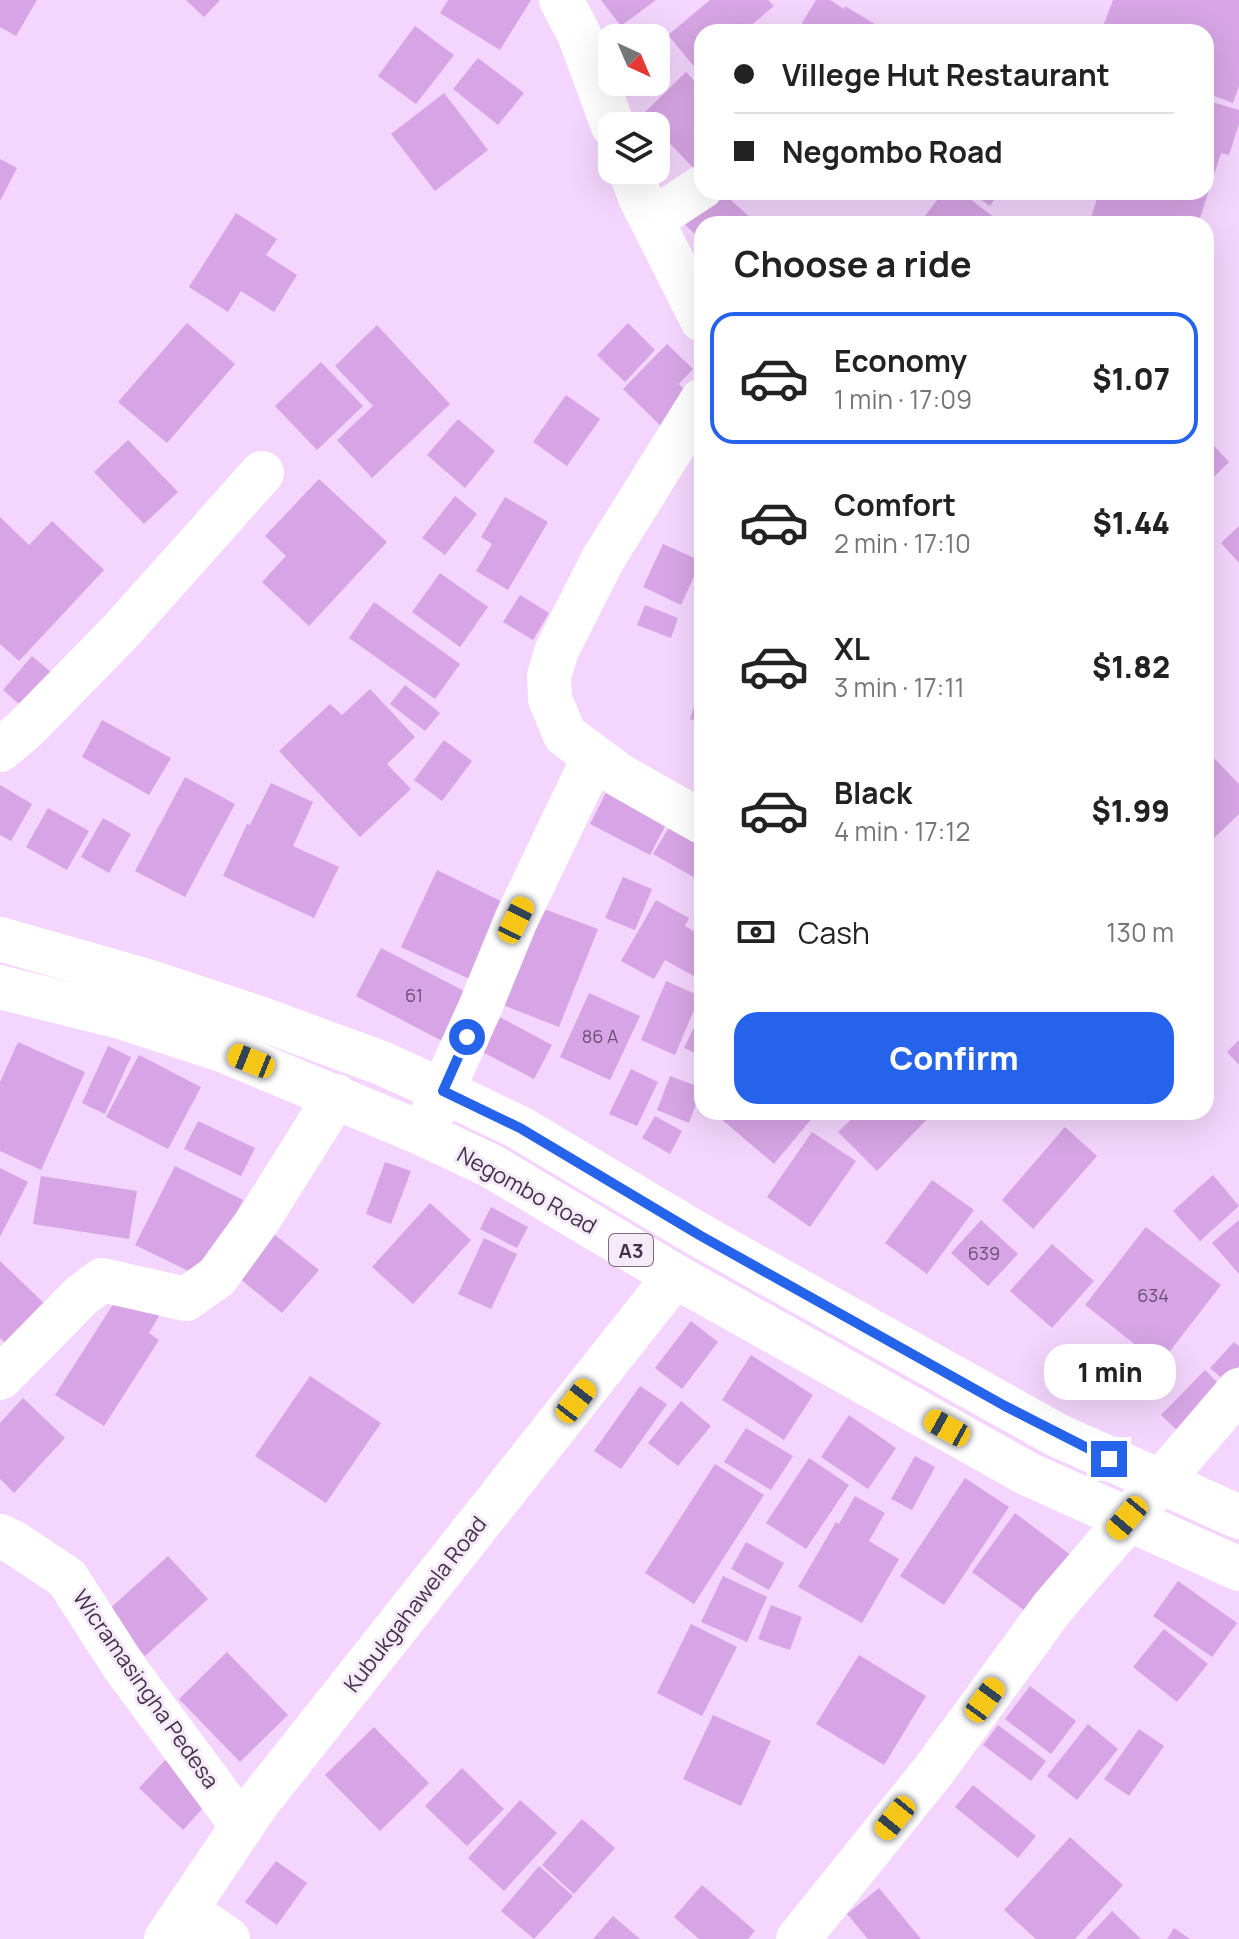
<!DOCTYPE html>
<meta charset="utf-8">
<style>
:root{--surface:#fff;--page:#f2f2f2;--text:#222;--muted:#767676;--line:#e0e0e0;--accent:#2563eb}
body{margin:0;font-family:Manrope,sans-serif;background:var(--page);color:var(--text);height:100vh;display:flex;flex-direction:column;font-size:30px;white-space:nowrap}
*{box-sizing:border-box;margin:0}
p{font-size:26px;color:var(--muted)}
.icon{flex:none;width:44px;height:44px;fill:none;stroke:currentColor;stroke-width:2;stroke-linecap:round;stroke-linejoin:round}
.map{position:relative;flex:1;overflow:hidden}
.side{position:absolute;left:694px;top:216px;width:520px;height:904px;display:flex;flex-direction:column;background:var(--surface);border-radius:24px;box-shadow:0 8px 32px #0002}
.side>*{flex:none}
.hud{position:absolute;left:694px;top:24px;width:520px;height:176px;border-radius:24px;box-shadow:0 8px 32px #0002;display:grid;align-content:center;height:176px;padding:0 40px;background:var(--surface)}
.needle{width:52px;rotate:136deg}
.tools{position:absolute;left:598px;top:24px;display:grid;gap:16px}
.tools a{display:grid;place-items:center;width:72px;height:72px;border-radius:16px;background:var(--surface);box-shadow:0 8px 32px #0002;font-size:40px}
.end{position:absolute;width:36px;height:36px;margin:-18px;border:10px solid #2563eb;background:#fff;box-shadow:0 0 0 4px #fff}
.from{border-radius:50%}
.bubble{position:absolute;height:56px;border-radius:24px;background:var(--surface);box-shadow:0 8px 32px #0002;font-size:26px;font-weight:800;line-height:56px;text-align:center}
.car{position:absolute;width:24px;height:48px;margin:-24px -12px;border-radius:10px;box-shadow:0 0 6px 2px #0007;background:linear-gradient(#f5c518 24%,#345 0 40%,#f5c518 0 76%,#345 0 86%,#f5c518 0)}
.hud b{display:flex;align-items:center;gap:28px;height:76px;font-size:30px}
.hud b+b{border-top:2px solid var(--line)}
.hud i{width:20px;height:20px;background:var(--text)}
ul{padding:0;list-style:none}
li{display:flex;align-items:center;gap:24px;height:132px;margin:0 16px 12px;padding:0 24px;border:4px solid transparent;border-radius:24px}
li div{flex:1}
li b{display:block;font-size:30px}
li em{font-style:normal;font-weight:800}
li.selected{border-color:var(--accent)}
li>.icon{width:72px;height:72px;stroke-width:1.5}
h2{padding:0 40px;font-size:36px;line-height:96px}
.pay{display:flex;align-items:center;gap:20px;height:88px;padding:0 40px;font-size:30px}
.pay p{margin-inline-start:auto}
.primary-button{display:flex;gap:16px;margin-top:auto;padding:16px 40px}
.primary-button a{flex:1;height:92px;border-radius:24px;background:var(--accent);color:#fff;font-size:32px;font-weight:800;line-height:92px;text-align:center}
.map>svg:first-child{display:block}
.building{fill:#d7a5e5}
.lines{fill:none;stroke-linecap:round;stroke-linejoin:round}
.minor{stroke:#fff;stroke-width:44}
.highway{stroke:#fff;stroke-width:44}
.route{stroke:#2563eb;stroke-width:10}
.labels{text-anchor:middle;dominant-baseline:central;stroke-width:6;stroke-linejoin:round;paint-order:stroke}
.number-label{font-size:18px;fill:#6a4e72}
.shield{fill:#f5eaf8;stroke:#7a687f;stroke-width:2}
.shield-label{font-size:20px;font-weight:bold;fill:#46314b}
.street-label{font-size:22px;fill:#46314b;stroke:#f5eaf8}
</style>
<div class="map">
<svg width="1239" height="1939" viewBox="0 0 1239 1939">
<rect width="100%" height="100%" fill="#f4d5fd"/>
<g class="building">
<polygon points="0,0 37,0 16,36 0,27"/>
<polygon points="186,0 220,0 204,17"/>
<polygon points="448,0 531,0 500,50 440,13"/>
<polygon points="601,0 656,0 621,26"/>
<polygon points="710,0 768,0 774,6 743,32 702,32 702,66 697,70 668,35"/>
<polygon points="816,0 830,0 844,9 845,6 888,32 816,32 802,23"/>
<polygon points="1113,0 1239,0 1239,86 1233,103 1206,93 1206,32 1101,32"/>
<polygon points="415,26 454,55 416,104 378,76"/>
<polygon points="478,58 524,93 498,125 453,89"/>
<polygon points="686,72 702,89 702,177 656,129 656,126 642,115"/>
<polygon points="444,93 488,150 435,191 391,134"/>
<polygon points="1206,100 1239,110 1239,124 1229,155 1221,153 1198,224 1089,224 1099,192 1206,192"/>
<polygon points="0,159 17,168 0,201"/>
<polygon points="722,192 754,221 751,224 702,224 702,240 684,224"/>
<polygon points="943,192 961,192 996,219 992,224 919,224"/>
<polygon points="969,192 999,192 990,206"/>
<polygon points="236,213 277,239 266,255 297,275 274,312 241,291 228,312 189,287"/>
<polygon points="187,323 235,364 167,443 118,402"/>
<polygon points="628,323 655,350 625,382 597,355"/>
<polygon points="377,325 450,404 372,478 337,440 373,406 335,366"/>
<polygon points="667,344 693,369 679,384 696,401 667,432 623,389"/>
<polygon points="321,362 363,406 317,450 275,406"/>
<polygon points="566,395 600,419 567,466 533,442"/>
<polygon points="458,419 495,451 465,488 427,455"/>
<polygon points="1206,437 1229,462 1206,485"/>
<polygon points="128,440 178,492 144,524 94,472"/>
<polygon points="319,479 387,542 309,626 262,582 286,556 265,536"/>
<polygon points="455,496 477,514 445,555 422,538"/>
<polygon points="505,497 548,522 508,590 476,571 492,544 481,537"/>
<polygon points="0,517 29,545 52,521 104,570 19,661 0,644"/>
<polygon points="1239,526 1239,563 1221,543"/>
<polygon points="663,544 701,561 681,605 643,587"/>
<polygon points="440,573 488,607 460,647 412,612"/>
<polygon points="520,595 549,613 533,640 503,622"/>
<polygon points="374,602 460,664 435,699 349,638"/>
<polygon points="645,605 678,618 671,638 637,625"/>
<polygon points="32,656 54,675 25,709 3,690"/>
<polygon points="702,680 702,723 690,719"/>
<polygon points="405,685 440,713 425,731 390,704"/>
<polygon points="370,689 415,737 387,764 411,789 360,837 279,751 330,704 342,715"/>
<polygon points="102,720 171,758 149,795 82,757"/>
<polygon points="444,740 472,761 442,801 414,780"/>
<polygon points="1206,750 1239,784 1239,814 1209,843 1206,840"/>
<polygon points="185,777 235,804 185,897 135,871"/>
<polygon points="271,783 313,802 293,846 339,867 314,918 223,876 247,824 250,825"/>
<polygon points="0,785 32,804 11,841 0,835"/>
<polygon points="609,787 669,819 650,855 590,824"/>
<polygon points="48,808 89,831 67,870 26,847"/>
<polygon points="103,818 131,834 109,873 81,857"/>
<polygon points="674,819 702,835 702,882 653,854"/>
<polygon points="437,870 513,907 478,983 401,947"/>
<polygon points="623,877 652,889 635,930 605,918"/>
<polygon points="656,900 689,918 685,926 702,936 702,973 699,979 665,960 654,979 621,961"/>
<polygon points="536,906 598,929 559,1027 498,1003"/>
<polygon points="381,948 472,995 446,1043 356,996"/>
<polygon points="666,981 700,996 675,1055 641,1040"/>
<polygon points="589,993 640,1016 610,1080 560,1057"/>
<polygon points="702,1011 702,1056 684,1048"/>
<polygon points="494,1014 552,1045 534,1079 475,1048"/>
<polygon points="1239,1040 1239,1065 1227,1052"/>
<polygon points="18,1042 85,1072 41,1170 0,1151 0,1082"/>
<polygon points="108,1046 131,1057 105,1114 82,1103"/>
<polygon points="139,1055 201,1087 168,1149 106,1117"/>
<polygon points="631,1069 658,1082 637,1126 609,1114"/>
<polygon points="670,1076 702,1088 689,1123 657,1110"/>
<polygon points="713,1112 808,1112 813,1117 774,1164"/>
<polygon points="859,1112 934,1112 877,1171 838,1132"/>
<polygon points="655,1116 682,1131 670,1154 642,1138"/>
<polygon points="198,1121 255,1148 241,1176 184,1149"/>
<polygon points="1065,1127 1097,1156 1033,1229 1002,1200"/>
<polygon points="812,1132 856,1161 810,1227 767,1197"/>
<polygon points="385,1162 411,1171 391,1224 366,1214"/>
<polygon points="175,1166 243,1200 203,1278 135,1245"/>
<polygon points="0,1168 28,1182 0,1237"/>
<polygon points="1213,1175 1239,1206 1200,1241 1173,1211"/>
<polygon points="41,1176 137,1191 129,1239 33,1224"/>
<polygon points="932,1180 974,1210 927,1274 885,1243"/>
<polygon points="430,1203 471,1240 413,1304 372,1267"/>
<polygon points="491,1207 528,1227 517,1248 480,1229"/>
<polygon points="981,1220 1018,1254 988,1286 951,1253"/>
<polygon points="1239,1220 1239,1274 1212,1243"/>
<polygon points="1146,1227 1221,1285 1160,1364 1085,1305"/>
<polygon points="270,1231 319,1270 282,1313 234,1274"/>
<polygon points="484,1238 517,1254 491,1309 458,1294"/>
<polygon points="1052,1244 1094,1281 1052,1328 1010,1291"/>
<polygon points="0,1261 50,1309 12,1350 0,1338"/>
<polygon points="121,1292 159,1316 149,1333 159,1340 104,1426 55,1395"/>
<polygon points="691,1321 718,1342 682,1389 655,1368"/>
<polygon points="1234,1342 1239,1346 1239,1366 1225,1381 1210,1368"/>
<polygon points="751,1355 813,1395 784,1440 722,1400"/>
<polygon points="1205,1370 1226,1391 1183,1436 1161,1415"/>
<polygon points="310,1376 381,1423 326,1503 255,1456"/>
<polygon points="640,1386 667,1404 621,1469 594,1451"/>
<polygon points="23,1398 65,1438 14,1493 0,1479 0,1423"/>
<polygon points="681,1401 711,1426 678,1466 648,1443"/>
<polygon points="849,1415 896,1448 868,1489 821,1457"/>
<polygon points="746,1428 793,1456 771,1490 724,1462"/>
<polygon points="915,1456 935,1467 912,1510 891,1499"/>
<polygon points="809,1458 849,1485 806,1549 766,1523"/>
<polygon points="715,1464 764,1495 694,1604 645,1573"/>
<polygon points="965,1478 1009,1507 944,1605 900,1576"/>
<polygon points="855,1496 885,1513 869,1541 899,1559 862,1623 798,1587 836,1522 839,1524"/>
<polygon points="1015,1513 1076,1559 1032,1616 972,1572"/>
<polygon points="746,1542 784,1563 769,1590 731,1569"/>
<polygon points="168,1556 208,1599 145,1656 106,1612"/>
<polygon points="723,1576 767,1597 747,1642 701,1622"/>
<polygon points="1178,1581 1237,1623 1212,1657 1153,1616"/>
<polygon points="771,1605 802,1617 790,1650 758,1639"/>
<polygon points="691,1624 737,1647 702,1716 657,1693"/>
<polygon points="1164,1629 1208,1664 1177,1702 1133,1667"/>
<polygon points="227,1652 288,1715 240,1762 179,1699"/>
<polygon points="859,1655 926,1696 884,1765 816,1724"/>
<polygon points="1030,1686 1076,1721 1051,1754 1005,1719"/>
<polygon points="713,1715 771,1741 741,1806 683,1779"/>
<polygon points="1088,1724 1118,1749 1077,1800 1047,1776"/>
<polygon points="998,1725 1046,1761 1031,1781 983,1745"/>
<polygon points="374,1727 429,1783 380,1831 325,1775"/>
<polygon points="1139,1729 1164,1746 1129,1796 1104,1779"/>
<polygon points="170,1755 214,1796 183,1830 139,1788"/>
<polygon points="462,1768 504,1809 467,1846 425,1806"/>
<polygon points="973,1785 1036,1836 1018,1858 955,1807"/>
<polygon points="520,1800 557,1833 504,1891 468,1858"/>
<polygon points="582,1819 615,1848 574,1894 542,1865"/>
<polygon points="1070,1837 1123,1885 1075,1939 1036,1939 1004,1910"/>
<polygon points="276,1861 307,1883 277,1925 245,1902"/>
<polygon points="539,1866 573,1896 534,1939 501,1911"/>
<polygon points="702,1885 755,1931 748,1939 699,1939 674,1917"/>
<polygon points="879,1888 921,1939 868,1939 847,1914"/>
<polygon points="1112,1911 1141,1939 1086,1939"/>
<polygon points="613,1916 640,1939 593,1939"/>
<polygon points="1174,1928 1190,1939 1167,1939"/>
</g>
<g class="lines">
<g class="minor">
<polyline points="561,0 579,34 613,126"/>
<polyline points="630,170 640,197 702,320"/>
<polyline points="652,220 702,187"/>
<polyline points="702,400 603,559 557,650 549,676 550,699 565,735 619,775 702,822"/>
<polyline points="0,750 25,729 120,632 262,473"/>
<polyline points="423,1134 479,1010 516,920 594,757"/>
<polyline points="0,1378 81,1296 102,1280 186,1299 217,1277 259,1219 336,1096"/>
<polyline points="0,1536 13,1542 67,1578 125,1668 242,1826"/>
<polyline points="185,1910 228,1939"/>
<polyline points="166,1939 259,1801 675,1276"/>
<polyline points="798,1939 934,1770 1053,1607 1239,1390"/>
</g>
<g class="highway">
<polyline points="0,939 147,981 262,1019 384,1064 443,1091 520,1128 701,1236 1057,1435 1239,1517"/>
<polyline points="0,987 124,1018 222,1050 423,1134 491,1166 675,1276 1028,1474 1239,1569"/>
</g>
</g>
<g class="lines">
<polyline class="route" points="467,1037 443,1091 520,1128 701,1236 1005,1406 1109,1459"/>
</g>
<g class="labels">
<g class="number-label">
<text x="414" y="995">61</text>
<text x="600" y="1036">86 A</text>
<text x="984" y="1253">639</text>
<text x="1153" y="1295">634</text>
</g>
<rect class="shield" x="609" y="1234" width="44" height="32" rx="6"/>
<g class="shield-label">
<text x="631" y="1250">A3</text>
</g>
<g class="street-label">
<text transform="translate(527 1190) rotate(29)">Negombo Road</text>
<text transform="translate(415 1604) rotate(-52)">Kubukgahawela Road</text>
<text transform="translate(146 1689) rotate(55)">Wicramasingha Pedesa</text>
</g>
</g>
</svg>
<div class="tools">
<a><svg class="needle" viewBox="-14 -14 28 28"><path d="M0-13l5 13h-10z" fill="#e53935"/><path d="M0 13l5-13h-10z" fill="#767676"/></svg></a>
<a><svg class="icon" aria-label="layers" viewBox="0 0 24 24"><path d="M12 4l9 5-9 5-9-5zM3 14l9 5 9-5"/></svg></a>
</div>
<i class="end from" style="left:467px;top:1037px"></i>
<i class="end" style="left:1109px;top:1459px"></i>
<div class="bubble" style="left:1044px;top:1344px;width:132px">1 min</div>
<i class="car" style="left:516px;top:920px;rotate:26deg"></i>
<i class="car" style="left:251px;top:1061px;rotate:292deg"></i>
<i class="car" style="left:576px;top:1401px;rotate:38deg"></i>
<i class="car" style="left:947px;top:1428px;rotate:299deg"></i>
<i class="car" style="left:1127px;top:1518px;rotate:220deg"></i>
<i class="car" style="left:985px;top:1700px;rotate:36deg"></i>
<i class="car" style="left:895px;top:1818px;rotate:219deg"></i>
<div class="hud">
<b><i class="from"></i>Villege Hut Restaurant</b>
<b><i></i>Negombo Road</b>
</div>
<section class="side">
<h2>Choose a ride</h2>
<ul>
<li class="selected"><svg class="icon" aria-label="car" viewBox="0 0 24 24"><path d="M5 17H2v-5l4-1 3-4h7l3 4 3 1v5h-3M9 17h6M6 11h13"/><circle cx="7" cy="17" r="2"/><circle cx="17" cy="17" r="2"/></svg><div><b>Economy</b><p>1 min · 17:09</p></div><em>$1.07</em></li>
<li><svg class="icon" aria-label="car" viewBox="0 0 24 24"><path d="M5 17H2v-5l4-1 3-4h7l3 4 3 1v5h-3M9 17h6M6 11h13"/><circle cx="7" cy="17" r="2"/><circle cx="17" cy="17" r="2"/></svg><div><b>Comfort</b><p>2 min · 17:10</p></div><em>$1.44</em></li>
<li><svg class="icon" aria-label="car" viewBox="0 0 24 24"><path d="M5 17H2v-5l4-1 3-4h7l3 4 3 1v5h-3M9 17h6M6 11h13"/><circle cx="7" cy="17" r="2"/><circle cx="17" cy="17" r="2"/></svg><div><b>XL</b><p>3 min · 17:11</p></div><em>$1.82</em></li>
<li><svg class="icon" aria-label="car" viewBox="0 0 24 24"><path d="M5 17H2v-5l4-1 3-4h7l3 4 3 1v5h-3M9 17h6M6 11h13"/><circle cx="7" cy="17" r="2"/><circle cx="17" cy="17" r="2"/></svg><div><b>Black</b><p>4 min · 17:12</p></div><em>$1.99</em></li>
</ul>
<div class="pay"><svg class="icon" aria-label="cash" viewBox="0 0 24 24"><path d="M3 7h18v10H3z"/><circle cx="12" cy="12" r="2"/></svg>Cash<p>130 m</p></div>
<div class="primary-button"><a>Confirm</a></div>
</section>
</div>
